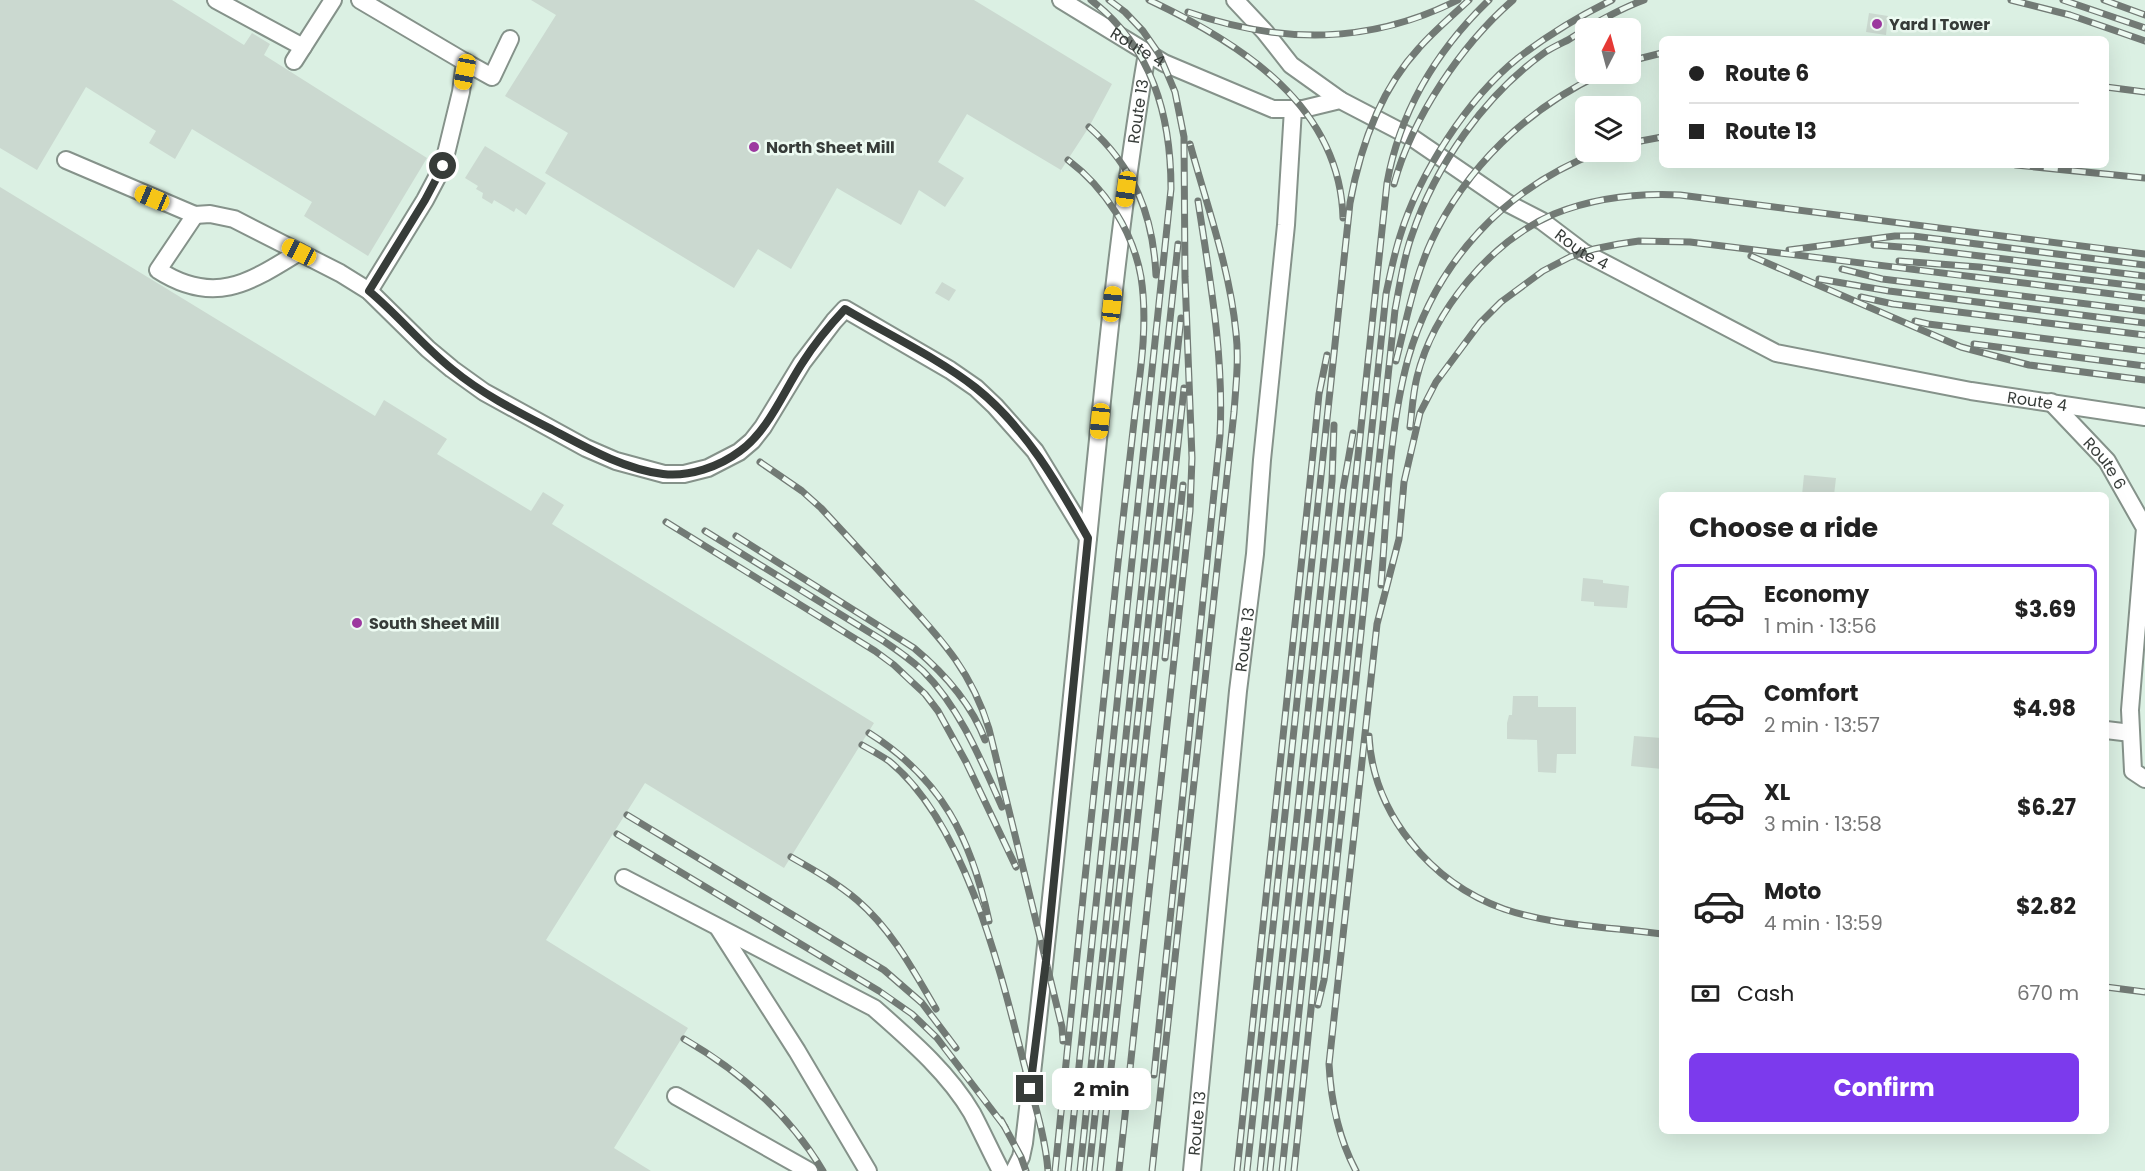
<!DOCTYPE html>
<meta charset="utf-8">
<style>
:root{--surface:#fff;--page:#f2f2f2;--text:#222;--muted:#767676;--line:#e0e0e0;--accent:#7c3aed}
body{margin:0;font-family:Poppins,sans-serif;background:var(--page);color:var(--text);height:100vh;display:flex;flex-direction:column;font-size:22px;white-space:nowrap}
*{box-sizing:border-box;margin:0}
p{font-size:20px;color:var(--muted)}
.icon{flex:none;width:33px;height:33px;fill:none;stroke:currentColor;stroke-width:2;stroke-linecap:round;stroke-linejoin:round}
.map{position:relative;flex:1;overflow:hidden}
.details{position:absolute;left:1659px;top:492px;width:450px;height:642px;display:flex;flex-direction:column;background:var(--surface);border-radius:9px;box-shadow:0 6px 24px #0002}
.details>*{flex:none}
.top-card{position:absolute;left:1659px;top:36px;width:450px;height:132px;border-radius:9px;box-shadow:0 6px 24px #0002;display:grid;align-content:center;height:132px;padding:0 30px;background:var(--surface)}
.needle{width:39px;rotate:6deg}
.buttons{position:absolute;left:1575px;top:18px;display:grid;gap:12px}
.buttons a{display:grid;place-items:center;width:66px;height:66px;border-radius:9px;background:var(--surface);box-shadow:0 6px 24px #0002;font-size:30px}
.end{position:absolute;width:27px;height:27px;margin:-14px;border:8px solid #373c39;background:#fff;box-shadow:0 0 0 3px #fff}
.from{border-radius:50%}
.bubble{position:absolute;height:42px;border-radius:9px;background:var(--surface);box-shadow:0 6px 24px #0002;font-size:20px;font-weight:700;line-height:42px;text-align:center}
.car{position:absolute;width:18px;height:36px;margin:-18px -9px;border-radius:8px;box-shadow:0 0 4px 2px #0007;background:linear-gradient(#f5c518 24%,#345 0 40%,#f5c518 0 76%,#345 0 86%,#f5c518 0)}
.top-card b{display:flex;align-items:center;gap:21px;height:57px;font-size:22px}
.top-card b+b{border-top:2px solid var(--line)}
.top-card i{width:15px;height:15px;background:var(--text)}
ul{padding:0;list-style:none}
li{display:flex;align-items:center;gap:18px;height:90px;margin:0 12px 9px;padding:0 18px;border:3px solid transparent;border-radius:9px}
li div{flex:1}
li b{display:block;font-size:22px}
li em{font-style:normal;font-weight:700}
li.selected{border-color:var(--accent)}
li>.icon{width:54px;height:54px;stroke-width:1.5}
h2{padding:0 30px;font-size:27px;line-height:72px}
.pay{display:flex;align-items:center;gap:15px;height:66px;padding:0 30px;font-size:22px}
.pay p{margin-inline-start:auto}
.primary-button{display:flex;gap:12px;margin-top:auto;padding:12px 30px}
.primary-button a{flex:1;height:69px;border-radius:9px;background:var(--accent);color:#fff;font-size:24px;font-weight:700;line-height:69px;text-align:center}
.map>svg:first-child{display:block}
.built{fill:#dbf0e3;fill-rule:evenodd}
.building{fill:#cbd9d0}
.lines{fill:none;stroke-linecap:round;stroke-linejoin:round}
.minor-casing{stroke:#85928a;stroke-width:20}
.minor{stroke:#fff;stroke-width:16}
.rail-casing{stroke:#727a75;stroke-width:7}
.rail{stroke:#edfbf2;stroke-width:4.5;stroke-dasharray:14;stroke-linecap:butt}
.route{stroke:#373c39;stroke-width:8}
.poi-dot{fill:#9c399f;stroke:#edfbf2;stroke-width:2}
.labels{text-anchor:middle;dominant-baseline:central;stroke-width:5;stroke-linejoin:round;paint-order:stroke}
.poi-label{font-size:16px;font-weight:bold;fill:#373c39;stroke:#edfbf2;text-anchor:start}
.street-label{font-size:16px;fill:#373c39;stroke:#edfbf2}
</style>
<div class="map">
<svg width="2145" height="1171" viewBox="0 0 2145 1171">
<rect width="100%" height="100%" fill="#edfbf2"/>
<path class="built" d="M0,0h2145v1171h-2145zM1586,28h44v46h-44zM1662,39h444v126h-444zM1586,106h44v46h-44zM1662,495h444v636h-444z"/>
<g class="building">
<polygon points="0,0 172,0 244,45 252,33 270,44 264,55 427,158 368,256 304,216 312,202 192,129 175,159 149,143 156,131 86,87 37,170 0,148"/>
<polygon points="531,0 974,0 1112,84 1089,127 1061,170 967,114 938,162 964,178 945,207 919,190 901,225 837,188 791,269 758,249 734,288 545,173 568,133 505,96 556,15"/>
<polygon points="1869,13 1888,16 1886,35 1866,32"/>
<polygon points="485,146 546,183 526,215 516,208 514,212 494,200 492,204 482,198 483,193 476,189 478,186 465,178"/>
<polygon points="0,187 375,416 384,400 447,439 437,454 531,511 543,492 564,505 552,524 874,723 784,868 645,783 546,940 688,1028 614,1148 651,1171 0,1171"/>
<polygon points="942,282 956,290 949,301 935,293"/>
<polygon points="1804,475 1836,478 1834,495 1802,495"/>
<polygon points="1583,578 1603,580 1603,583 1629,586 1627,608 1594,606 1594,602 1581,601"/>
<polygon points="1513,696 1538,696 1538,707 1576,707 1576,754 1557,754 1556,773 1538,772 1537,740 1507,739 1507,723 1509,715 1512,715"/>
<polygon points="1634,736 1662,738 1662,769 1631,766"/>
</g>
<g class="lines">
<defs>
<g id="minor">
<polyline points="216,0 303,47"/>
<polyline points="360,0 465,62 461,92 443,166 425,200 369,291"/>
<path id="s1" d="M1061,0l103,63 109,46h30l37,-9 71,37 98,67 33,17 41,31 193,101 195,38 174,26"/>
<polyline points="1235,0 1265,32 1291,65 1340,100"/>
<polyline points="294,61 333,0"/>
<polyline points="465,62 492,77 510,39"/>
<polyline points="66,160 195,215 210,214 234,219 340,273 369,291 428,349 452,369 484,392 586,448 616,461 664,474 684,474 708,468 739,452 752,441 763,427 802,363 834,321 845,309 950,370 976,388 995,406 1035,451 1088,538"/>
<path d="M195,215l-37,55c56,36 91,13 141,-18"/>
<path id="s2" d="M2051,402l56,59 38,67 -15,182 3,61 12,8"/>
<polyline points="2106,730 2131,733"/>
<path d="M624,878l250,130c35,31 74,64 98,105 10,19 19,39 29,58"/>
<polyline points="719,929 797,1051 868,1171"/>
<polyline points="676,1096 809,1171"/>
<path id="s3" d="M1014,1171l7,-14 3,-14c24,-204 44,-409 65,-614 16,-159 31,-318 58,-476"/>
<path id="s4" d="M1192,1171l46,-480 17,-137 7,-94 24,-235 7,-116"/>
</g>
</defs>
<use href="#minor" class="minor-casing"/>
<use href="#minor" class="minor"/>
<defs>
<g id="rail">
<polyline points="1109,0 1125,12 1143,31 1159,54 1175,92 1184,137 1185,277 1192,458 1190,511 1119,1171"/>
<path d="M1149,0c91,43 191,105 194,218"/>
<polyline points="2011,0 2070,15 2145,41"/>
<polyline points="2063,0 2145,28"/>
<polyline points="2104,0 2145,15"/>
<path d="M1188,12c93,32 181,33 270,-12"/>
<polyline points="1630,61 1662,53"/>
<polyline points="2106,87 2145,92"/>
<path d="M1089,127c45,40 64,88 67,148"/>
<polyline points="1630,143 1662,137"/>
<polyline points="2016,165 2145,178"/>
<path d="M1394,184c18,-66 67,-139 119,-184"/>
<polyline points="1874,245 1914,248 2145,276"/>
<polyline points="1789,250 1895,236 1913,236 2145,265"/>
<polyline points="1751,256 1961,347 2029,365 2145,380"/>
<polyline points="1899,261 1979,267 2145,287"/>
<polyline points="1842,269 1882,279 2145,311"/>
<polyline points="1819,279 1889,291 2145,323"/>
<polyline points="1861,297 1893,304 2145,335"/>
<polyline points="1915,321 1928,324 2145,351"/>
<polyline points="1974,344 2145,366"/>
<path d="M1396,361c10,-39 18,-82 35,-119 35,-75 96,-133 170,-168"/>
<path d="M1410,427c2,-17 3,-34 7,-50 16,-66 74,-136 137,-163 40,-16 84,-21 126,-19l465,59"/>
<path d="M760,462l42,29 19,17c26,28 52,56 77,84 41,45 73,77 91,137l73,298 1,14"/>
<polyline points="666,522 875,651 894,665 912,682 925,694 938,711 966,762 1016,867"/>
<path d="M705,531l177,109c15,10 28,19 41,31 37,37 58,89 79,136"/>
<path d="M736,536l178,112c30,25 57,55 71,92"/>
<path d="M1381,585c6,-72 8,-157 27,-226 28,-98 97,-171 191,-207"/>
<polyline points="1165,658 1183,485"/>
<path d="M869,733c73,46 102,105 120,188"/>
<path d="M1369,736c4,78 62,147 135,173 50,17 106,18 158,25"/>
<path d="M862,745c9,5 18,10 27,16 75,61 110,204 133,295 9,37 23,76 26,115"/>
<polyline points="627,815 884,970 922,1003 956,1048"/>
<polyline points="617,834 879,991 912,1014 937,1038 1005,1127"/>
<path d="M791,857c23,13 46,26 66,43 35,30 56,70 79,109"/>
<polyline points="2106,987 2145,992"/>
<path d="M1318,1005l6,-25 3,-25 68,-645c5,-25 8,-51 17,-75 23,-69 73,-140 132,-182 7,-5 16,-9 24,-13 25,-16 49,-30 76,-40"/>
<path d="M684,1039c57,33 105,75 139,132"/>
<path d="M1154,1075l66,-640c4,-79 -10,-156 -22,-234"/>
<polyline points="1001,1120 1021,1157 1026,1171"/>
<path d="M1055,1171c21,-203 41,-405 63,-608 6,-50 11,-100 17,-150 6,-45 13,-91 6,-136 -8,-46 -36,-89 -73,-117"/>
<path d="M1068,1171l103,-982c0,-74 -19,-142 -80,-189"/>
<polyline points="1080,1171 1178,244"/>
<polyline points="1089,1171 1181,318"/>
<polyline points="1100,1171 1184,388"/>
<path d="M1152,1171l82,-759c2,-27 5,-53 2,-79 -6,-64 -29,-127 -46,-189"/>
<polyline points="1237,1171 1314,444 1319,394 1327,355"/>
<path d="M1247,1171l103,-968c10,-55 30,-113 69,-155 15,-17 33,-32 50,-48"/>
<polyline points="1260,1171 1332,481 1334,425"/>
<polyline points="1270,1171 1343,489 1353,433"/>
<path d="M1282,1171l105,-988c13,-72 49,-132 102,-183"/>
<path d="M1294,1171l92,-877c4,-19 8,-39 14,-58 19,-62 67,-137 118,-178 30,-23 61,-42 94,-58"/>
<path d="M1356,1171c-18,-34 -25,-69 -27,-107l48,-440 22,-85 5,-57 16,-69 16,-31 44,-59 21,-21 42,-31 27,-14 24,-8 25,-5 20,-3 51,1 455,56"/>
</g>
</defs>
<use href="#rail" class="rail-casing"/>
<use href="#rail" class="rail"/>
</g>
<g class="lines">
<path class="route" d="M443,166l-18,34 -56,91c29,24 53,54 83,78 30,25 66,43 101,61 34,18 71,39 110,44 26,3 56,-7 77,-23 29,-21 43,-59 63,-89 12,-19 27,-37 42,-53 42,25 93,49 131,79 49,39 82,96 112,150l-42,423 -16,128"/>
</g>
<g class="poi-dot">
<circle cx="1877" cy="24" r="6"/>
<circle cx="754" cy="147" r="6"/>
<circle cx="357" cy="623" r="6"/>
</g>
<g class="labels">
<g class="poi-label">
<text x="1889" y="24">Yard I Tower</text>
<text x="766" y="147">North Sheet Mill</text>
<text x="369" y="623">South Sheet Mill</text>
</g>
<g class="street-label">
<text stroke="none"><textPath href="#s1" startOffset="90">Route 4</textPath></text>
<text stroke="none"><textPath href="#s3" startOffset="1068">Route 13</textPath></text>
<text stroke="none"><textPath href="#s1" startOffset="592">Route 4</textPath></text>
<text stroke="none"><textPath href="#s1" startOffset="1078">Route 4</textPath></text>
<text stroke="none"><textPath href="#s2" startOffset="82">Route 6</textPath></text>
<text stroke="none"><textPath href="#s4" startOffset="534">Route 13</textPath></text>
<text stroke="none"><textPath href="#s4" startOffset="48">Route 13</textPath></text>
</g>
</g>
</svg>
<div class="buttons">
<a><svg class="needle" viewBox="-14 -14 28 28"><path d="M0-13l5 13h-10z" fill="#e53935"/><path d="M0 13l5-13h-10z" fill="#767676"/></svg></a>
<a><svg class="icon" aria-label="layers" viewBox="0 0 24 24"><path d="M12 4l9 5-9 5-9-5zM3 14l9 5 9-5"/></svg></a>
</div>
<i class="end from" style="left:443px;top:166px"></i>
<i class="end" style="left:1030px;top:1089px"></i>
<div class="bubble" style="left:1052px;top:1068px;width:99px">2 min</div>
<i class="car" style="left:465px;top:72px;rotate:191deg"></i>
<i class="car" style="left:1126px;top:189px;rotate:188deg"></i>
<i class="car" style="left:152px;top:198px;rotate:293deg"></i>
<i class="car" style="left:299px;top:252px;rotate:297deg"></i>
<i class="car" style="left:1112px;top:304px;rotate:6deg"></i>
<i class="car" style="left:1100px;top:421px;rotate:186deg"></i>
<div class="top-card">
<b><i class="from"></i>Route 6</b>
<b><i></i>Route 13</b>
</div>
<section class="details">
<h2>Choose a ride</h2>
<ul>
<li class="selected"><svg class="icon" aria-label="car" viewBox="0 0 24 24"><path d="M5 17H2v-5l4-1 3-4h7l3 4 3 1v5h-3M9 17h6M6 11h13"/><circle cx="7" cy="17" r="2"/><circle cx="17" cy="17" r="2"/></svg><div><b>Economy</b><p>1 min · 13:56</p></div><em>$3.69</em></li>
<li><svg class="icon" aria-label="car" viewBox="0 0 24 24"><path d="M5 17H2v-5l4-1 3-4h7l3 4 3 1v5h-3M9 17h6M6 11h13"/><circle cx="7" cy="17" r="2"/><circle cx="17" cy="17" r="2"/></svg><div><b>Comfort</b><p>2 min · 13:57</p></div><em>$4.98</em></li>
<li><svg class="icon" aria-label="car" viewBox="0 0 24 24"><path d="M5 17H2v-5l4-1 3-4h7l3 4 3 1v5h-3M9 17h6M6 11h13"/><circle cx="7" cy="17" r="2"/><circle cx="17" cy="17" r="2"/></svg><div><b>XL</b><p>3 min · 13:58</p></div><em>$6.27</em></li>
<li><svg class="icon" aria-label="car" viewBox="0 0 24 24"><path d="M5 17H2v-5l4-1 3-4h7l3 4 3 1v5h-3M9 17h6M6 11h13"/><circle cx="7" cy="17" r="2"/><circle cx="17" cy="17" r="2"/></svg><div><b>Moto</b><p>4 min · 13:59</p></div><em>$2.82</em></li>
</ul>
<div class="pay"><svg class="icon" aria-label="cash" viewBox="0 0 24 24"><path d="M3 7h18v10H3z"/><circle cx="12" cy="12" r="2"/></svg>Cash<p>670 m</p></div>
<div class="primary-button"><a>Confirm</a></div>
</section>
</div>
